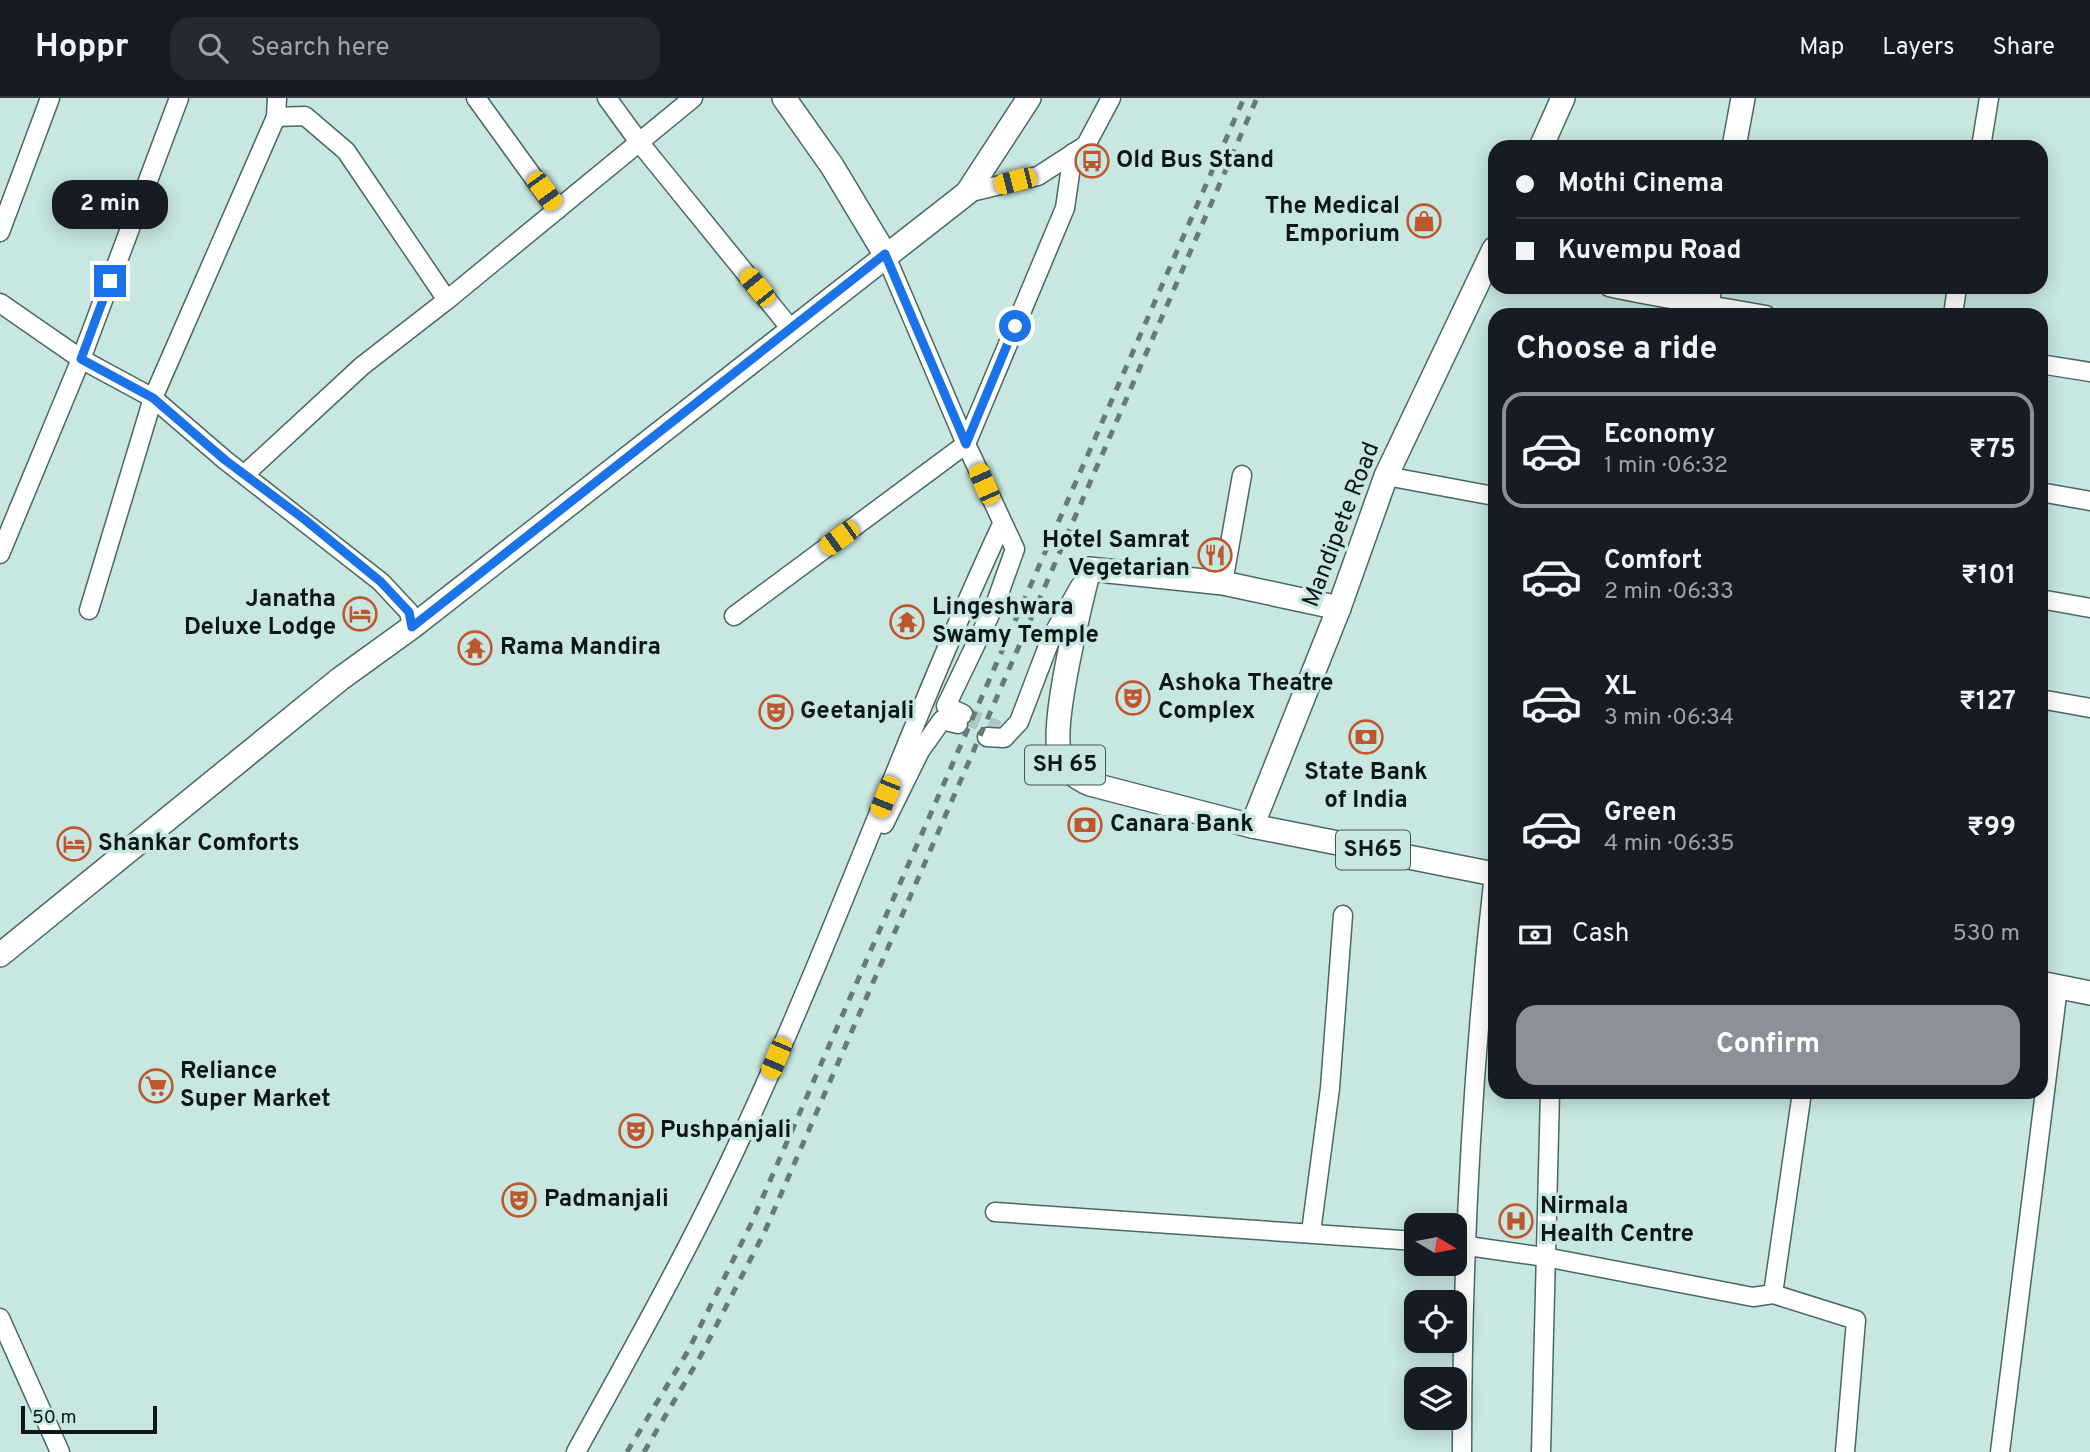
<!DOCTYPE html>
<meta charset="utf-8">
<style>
:root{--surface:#171b24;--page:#242831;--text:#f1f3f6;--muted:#9ea1a6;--line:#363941;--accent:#8c9099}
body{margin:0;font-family:Overpass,sans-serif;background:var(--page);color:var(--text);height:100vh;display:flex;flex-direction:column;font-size:26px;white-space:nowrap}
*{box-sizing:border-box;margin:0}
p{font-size:23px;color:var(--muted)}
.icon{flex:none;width:38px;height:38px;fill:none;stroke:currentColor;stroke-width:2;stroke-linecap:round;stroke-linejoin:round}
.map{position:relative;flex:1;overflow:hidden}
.side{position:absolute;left:1488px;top:210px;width:560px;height:791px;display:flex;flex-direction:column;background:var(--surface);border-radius:21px;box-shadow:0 4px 18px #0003}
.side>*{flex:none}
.banner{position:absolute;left:1488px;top:42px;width:560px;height:154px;border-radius:21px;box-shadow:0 4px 18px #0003;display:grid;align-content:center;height:154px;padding:0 28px;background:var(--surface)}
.needle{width:46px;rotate:100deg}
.fabs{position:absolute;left:1404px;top:1115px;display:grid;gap:14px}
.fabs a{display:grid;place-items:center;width:63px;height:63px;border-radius:14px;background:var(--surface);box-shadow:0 4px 18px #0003;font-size:35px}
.scale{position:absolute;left:21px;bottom:18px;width:136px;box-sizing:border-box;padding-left:7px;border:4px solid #0d1816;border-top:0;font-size:19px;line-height:24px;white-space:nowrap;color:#0d1816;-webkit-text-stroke:5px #c7e7e0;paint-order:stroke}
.end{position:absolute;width:32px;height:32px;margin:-16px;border:9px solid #1a73e8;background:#fff;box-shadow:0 0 0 4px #fff}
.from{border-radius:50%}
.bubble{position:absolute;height:49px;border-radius:21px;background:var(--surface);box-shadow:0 4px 18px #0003;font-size:23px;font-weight:700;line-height:49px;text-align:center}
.car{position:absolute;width:21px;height:42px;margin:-21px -10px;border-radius:9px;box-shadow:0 0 5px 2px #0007;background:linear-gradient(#f5c518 24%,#345 0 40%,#f5c518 0 76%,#345 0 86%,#f5c518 0)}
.banner b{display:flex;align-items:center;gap:24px;height:66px;font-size:26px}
.banner b+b{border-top:2px solid var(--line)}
.banner i{width:18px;height:18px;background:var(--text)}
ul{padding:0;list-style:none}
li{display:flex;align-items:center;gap:21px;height:116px;margin:0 14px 10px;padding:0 14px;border:4px solid transparent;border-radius:21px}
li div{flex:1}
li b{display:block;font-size:26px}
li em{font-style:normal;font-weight:700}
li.active{border-color:var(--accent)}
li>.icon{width:63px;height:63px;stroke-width:1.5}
h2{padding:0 28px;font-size:32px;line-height:84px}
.pay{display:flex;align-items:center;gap:18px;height:77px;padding:0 28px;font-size:26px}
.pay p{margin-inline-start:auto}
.button{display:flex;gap:14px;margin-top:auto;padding:14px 28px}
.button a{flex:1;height:80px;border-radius:21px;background:var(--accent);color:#fff;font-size:28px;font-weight:700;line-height:80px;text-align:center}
header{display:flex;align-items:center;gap:42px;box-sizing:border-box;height:98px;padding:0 35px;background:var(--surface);border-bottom:2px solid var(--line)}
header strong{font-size:33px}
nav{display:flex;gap:38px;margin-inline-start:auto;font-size:24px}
.search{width:490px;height:63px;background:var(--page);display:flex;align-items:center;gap:18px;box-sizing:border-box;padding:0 24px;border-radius:21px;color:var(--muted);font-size:26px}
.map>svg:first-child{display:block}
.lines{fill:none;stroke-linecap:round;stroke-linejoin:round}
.minor-tunnel{stroke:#abc8c2;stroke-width:18;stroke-dasharray:18 9;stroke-linecap:butt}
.minor-casing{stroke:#4b6762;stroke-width:21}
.major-casing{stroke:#4b6762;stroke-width:26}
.minor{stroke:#fff;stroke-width:18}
.major{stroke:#fff;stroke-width:23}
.rail{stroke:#667b76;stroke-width:5;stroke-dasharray:9 9;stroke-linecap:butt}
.route{stroke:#1a73e8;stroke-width:9}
.labels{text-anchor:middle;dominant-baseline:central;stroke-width:7;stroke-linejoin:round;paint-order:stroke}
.shield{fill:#c7e7e0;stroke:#455653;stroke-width:2}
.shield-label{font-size:23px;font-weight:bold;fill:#0d1816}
.poi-label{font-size:24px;font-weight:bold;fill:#0d1816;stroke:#c7e7e0;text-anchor:start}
.street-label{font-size:24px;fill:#0d1816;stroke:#c7e7e0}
</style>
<header>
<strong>Hoppr</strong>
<div class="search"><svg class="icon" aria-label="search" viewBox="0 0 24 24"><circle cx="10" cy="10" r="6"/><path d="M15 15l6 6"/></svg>Search here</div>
<nav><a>Map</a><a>Layers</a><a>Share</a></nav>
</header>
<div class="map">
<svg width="2090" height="1354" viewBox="0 0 2090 1354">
<rect width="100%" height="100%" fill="#c7e7e0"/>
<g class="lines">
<polyline class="minor-tunnel" points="963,616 998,632"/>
<defs>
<g id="minor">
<polyline points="476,0 557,112"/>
<polyline points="607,0 639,44 791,231"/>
<polyline points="276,19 305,18 346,53 447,202"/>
<polyline points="1981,49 1989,0"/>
<polyline points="967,95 1038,78 1086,47 1111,0"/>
<polyline points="0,134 50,0"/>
<polyline points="885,156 966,346 1015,451 996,504 946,608 963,616"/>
<path d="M1609,189c52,12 104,18 157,28"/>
<polyline points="0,205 81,261 153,300 225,362 381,484 409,514 412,529"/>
<polyline points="1953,217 1957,189"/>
<polyline points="2040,266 2090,274"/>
<polyline points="245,376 362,268 447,202 693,0"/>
<polyline points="1386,378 1494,398"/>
<polyline points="2040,394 2090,403"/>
<polyline points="0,456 81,261 179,0"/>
<polyline points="1223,485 1242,377"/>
<polyline points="2040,501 2090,510"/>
<polyline points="89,512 153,300 276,19 277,0"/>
<polyline points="734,518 966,346 1065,110 1073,55"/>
<polyline points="2040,601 2090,610"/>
<polyline points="987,639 1004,640 1019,624 1051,540 1080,488"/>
<polyline points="884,726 920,653 942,622 958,626"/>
<polyline points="995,1114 1416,1143"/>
<polyline points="1311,1134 1330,990 1343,817"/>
<polyline points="1454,1146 1545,1159 1753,1199 1773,1196 1856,1222 1845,1354"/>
<polyline points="1773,1196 1802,994"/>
<polyline points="0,1220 60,1354"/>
<path d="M576,1354c58,-105 117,-210 167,-319 93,-200 166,-409 259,-609"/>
<path d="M1462,1354c0,-193 10,-386 32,-578"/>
<polyline points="1541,1354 1550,994"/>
<polyline points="2000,1354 2058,889"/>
</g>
<g id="major">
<polyline points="784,0 832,68 885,156"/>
<polyline points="1541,49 1563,0"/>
<polyline points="1734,49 1743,0"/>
<polyline points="1705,217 1710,189"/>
<path d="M1339,510l-116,-25 -134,-14c-9,37 -39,155 -29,186 5,15 16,23 30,29l162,42 242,48"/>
<polyline points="1252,728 1339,510 1386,378 1494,151"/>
<polyline points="0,857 340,581 412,529 967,95 1029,0"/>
<polyline points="2040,885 2090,895"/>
</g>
</defs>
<use href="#minor" class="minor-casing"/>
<use href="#major" class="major-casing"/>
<use href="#minor" class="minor"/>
<use href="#major" class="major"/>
<g class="rail">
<polyline points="627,1354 688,1253 751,1126 1244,0"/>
<polyline points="644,1354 700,1259 765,1133 1257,0"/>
</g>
</g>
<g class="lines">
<polyline class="route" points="110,183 81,261 153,300 225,362 304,421 381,484 409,514 412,529 885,156 966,346 1015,228"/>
</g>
<defs>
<symbol id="bus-ring" viewBox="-11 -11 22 22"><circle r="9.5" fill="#c7e7e0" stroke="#bf572e" stroke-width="1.5"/><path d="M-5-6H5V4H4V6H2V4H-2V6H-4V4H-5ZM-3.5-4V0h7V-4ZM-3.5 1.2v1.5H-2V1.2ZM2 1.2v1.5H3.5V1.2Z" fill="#bf572e"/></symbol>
<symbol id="shop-ring" viewBox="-11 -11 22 22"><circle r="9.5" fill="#c7e7e0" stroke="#bf572e" stroke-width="1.5"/><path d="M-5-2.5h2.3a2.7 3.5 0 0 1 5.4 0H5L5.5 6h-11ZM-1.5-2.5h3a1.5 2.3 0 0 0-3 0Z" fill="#bf572e"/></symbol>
<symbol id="restaurant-ring" viewBox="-11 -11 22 22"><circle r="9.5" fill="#c7e7e0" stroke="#bf572e" stroke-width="1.5"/><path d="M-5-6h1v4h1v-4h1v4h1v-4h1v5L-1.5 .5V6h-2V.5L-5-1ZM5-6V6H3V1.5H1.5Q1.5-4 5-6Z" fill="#bf572e"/></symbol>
<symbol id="hotel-ring" viewBox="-11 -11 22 22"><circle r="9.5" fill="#c7e7e0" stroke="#bf572e" stroke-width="1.5"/><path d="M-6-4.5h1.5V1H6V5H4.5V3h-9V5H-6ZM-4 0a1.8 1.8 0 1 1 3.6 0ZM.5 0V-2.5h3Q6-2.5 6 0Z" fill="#bf572e"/></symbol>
<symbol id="temple-ring" viewBox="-11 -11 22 22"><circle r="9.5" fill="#c7e7e0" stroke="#bf572e" stroke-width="1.5"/><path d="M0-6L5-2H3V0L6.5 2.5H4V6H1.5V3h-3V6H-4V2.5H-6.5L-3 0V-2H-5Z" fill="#bf572e"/></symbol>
<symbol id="theatre-ring" viewBox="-11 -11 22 22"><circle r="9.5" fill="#c7e7e0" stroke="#bf572e" stroke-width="1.5"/><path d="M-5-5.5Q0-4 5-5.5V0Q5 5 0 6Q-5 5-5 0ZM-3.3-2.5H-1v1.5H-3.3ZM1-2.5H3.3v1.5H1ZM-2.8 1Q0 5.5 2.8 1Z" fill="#bf572e"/></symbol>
<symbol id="bank-ring" viewBox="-11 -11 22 22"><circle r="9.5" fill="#c7e7e0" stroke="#bf572e" stroke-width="1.5"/><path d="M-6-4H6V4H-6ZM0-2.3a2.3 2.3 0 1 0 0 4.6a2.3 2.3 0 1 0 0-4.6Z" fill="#bf572e"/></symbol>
<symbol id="supermarket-ring" viewBox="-11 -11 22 22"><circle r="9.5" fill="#c7e7e0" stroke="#bf572e" stroke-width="1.5"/><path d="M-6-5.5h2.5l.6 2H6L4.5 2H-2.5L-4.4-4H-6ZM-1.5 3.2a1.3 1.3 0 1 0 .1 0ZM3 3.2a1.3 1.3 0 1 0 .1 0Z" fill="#bf572e"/></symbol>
<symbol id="hospital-ring" viewBox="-11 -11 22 22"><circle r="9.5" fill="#c7e7e0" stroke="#bf572e" stroke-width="1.5"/><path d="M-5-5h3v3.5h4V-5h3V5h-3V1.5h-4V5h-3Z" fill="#bf572e"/></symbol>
</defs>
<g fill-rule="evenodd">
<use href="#bus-ring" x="1073" y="44" width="38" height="38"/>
<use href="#shop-ring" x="1405" y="104" width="38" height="38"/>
<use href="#restaurant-ring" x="1196" y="438" width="38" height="38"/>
<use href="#hotel-ring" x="341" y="497" width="38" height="38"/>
<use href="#temple-ring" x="888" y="505" width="38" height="38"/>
<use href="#temple-ring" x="456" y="531" width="38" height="38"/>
<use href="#theatre-ring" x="1114" y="581" width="38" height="38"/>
<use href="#theatre-ring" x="757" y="595" width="38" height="38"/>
<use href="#bank-ring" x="1347" y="620" width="38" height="38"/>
<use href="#bank-ring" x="1066" y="708" width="38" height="38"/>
<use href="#hotel-ring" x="55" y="727" width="38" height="38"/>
<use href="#supermarket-ring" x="137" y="969" width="38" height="38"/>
<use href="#theatre-ring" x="617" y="1014" width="38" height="38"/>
<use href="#theatre-ring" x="500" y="1083" width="38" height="38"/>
<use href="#hospital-ring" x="1497" y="1104" width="38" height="38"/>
</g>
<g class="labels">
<g class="shield">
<rect x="1025" y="647.5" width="80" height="39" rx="5"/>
<rect x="1336" y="732.5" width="74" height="39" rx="5"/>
</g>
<g class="shield-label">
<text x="1065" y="667">SH 65</text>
<text x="1373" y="752">SH65</text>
</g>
<g class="poi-label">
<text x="1116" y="63">Old Bus Stand</text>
<text x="1400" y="109" text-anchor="end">The Medical<tspan x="1400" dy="28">Emporium</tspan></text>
<text x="1190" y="443" text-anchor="end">Hotel Samrat<tspan x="1190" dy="28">Vegetarian</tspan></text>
<text x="336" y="502" text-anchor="end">Janatha<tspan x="336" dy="28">Deluxe Lodge</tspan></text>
<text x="932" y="510">Lingeshwara<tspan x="932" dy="28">Swamy Temple</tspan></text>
<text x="500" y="550">Rama Mandira</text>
<text x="1158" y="586">Ashoka Theatre<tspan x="1158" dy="28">Complex</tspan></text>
<text x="800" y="614">Geetanjali</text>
<text x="1366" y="675" text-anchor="middle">State Bank<tspan x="1366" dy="28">of India</tspan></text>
<text x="1110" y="727">Canara Bank</text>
<text x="98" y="746">Shankar Comforts</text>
<text x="180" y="974">Reliance<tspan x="180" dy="28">Super Market</tspan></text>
<text x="660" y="1033">Pushpanjali</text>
<text x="544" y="1102">Padmanjali</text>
<text x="1540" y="1109">Nirmala<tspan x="1540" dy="28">Health Centre</tspan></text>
</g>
<g class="street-label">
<text transform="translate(1342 427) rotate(-69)">Mandipete Road</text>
</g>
</g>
</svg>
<div class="fabs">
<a><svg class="needle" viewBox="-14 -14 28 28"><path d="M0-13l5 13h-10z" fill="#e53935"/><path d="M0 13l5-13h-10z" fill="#9ea1a6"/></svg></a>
<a><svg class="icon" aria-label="locate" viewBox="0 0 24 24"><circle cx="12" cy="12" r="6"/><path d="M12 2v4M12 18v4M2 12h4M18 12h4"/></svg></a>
<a><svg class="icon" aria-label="layers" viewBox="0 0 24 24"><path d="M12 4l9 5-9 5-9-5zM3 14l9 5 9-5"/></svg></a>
</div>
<div class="scale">50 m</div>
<i class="end from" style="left:1015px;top:228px"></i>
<i class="end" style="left:110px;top:183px"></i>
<div class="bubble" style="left:52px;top:82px;width:116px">2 min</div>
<i class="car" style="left:1015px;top:83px;rotate:256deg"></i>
<i class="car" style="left:544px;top:93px;rotate:144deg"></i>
<i class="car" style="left:757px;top:189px;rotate:321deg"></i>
<i class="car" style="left:984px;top:386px;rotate:336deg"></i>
<i class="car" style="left:839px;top:440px;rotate:234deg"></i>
<i class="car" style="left:885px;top:699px;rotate:202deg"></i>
<i class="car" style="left:776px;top:960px;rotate:203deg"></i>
<div class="banner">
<b><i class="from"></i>Mothi Cinema</b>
<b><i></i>Kuvempu Road</b>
</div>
<section class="side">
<h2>Choose a ride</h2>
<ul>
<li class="active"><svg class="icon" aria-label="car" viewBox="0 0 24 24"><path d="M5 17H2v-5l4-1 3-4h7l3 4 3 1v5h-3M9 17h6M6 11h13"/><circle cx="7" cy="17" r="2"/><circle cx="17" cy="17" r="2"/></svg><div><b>Economy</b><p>1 min · 06:32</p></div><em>₹75</em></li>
<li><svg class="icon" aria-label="car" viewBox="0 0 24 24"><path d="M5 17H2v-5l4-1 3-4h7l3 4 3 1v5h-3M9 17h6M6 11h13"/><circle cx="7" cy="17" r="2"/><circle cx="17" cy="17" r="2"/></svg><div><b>Comfort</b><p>2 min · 06:33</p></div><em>₹101</em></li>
<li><svg class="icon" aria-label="car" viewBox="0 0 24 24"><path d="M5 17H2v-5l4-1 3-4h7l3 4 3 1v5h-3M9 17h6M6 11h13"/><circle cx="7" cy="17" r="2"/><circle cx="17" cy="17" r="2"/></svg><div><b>XL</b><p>3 min · 06:34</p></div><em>₹127</em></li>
<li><svg class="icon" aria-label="car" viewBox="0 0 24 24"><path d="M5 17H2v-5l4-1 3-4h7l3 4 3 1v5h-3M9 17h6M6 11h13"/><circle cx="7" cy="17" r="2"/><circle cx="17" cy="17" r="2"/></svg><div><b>Green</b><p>4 min · 06:35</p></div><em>₹99</em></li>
</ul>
<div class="pay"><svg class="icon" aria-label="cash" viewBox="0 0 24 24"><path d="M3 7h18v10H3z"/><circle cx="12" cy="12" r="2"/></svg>Cash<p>530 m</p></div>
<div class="button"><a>Confirm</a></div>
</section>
</div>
